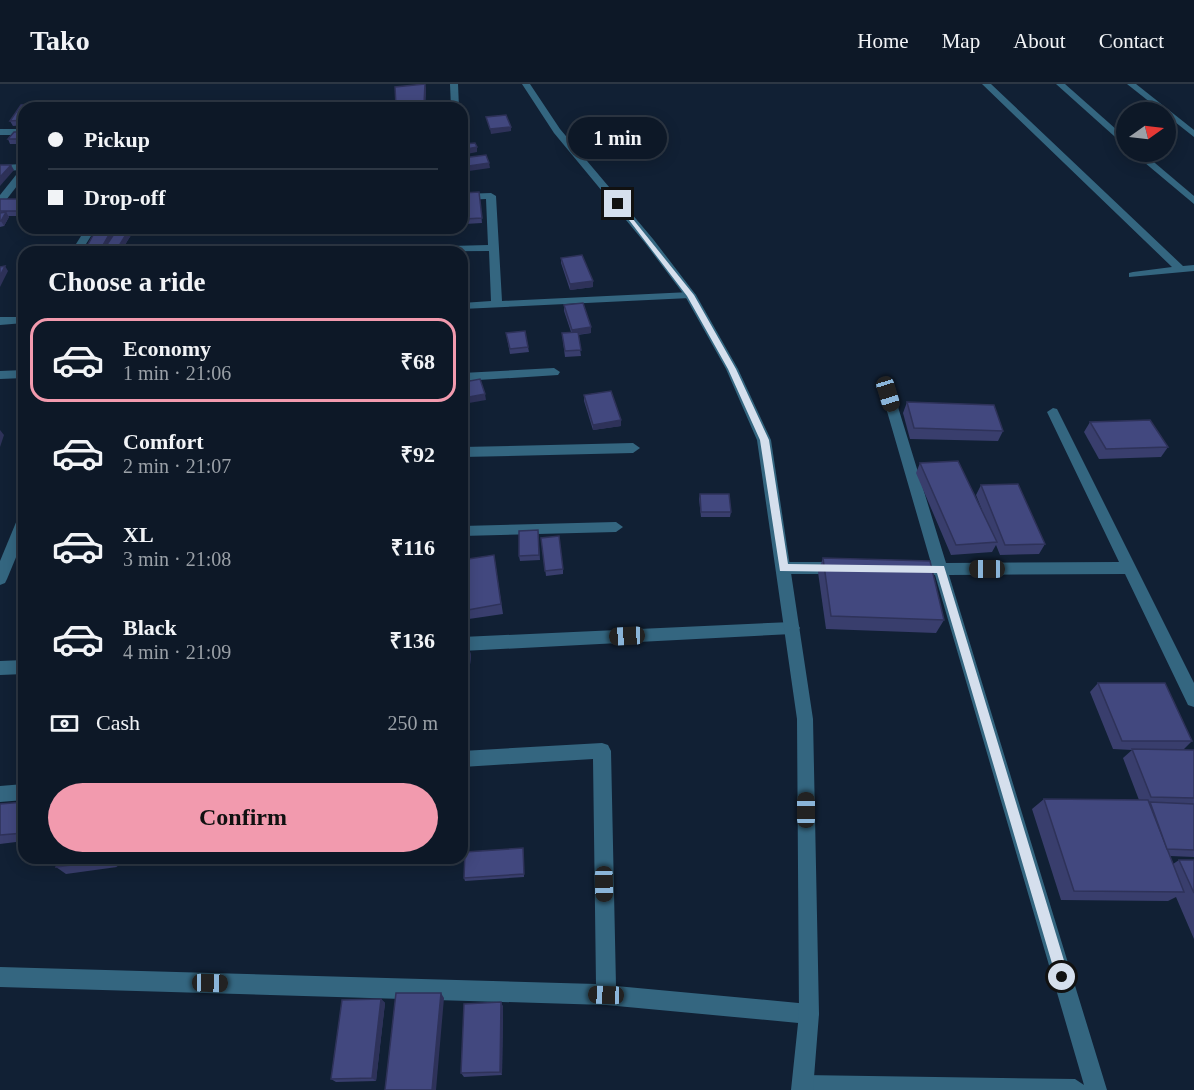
<!DOCTYPE html>
<meta charset="utf-8">
<style>
:root{--surface:#0d1827;--page:#16212f;--text:#f1f3f6;--muted:#9aa0a7;--line:#2d3744;--accent:#f29aae}
body{margin:0;font-family:Georgia,serif;background:var(--page);color:var(--text);height:100vh;display:flex;flex-direction:column;font-size:22px;white-space:nowrap}
*{box-sizing:border-box;margin:0}
p{font-size:20px;color:var(--muted)}
.icon{flex:none;width:33px;height:33px;fill:none;stroke:currentColor;stroke-width:2;stroke-linecap:round;stroke-linejoin:round}
.map{position:relative;flex:1;overflow:hidden}
.side{position:absolute;left:18px;top:162px;width:450px;height:618px;display:flex;flex-direction:column;background:var(--surface);border-radius:18px;box-shadow:0 3px 15px #0003,0 0 0 2px var(--line)}
.side>*{flex:none}
.banner{position:absolute;left:18px;top:18px;width:450px;height:132px;border-radius:18px;box-shadow:0 3px 15px #0003,0 0 0 2px var(--line);display:grid;align-content:center;height:132px;padding:0 30px;background:var(--surface)}
.needle{width:39px;rotate:76deg}
.tools{position:absolute;left:1116px;top:18px;display:grid;gap:12px}
.tools a{display:grid;place-items:center;width:60px;height:60px;border-radius:50%;background:var(--surface);box-shadow:0 3px 15px #0003,0 0 0 2px var(--line);font-size:30px}
.end{position:absolute;width:27px;height:27px;margin:-14px;border:8px solid #d5dfed;background:#111;box-shadow:0 0 0 3px #111}
.from{border-radius:50%}
.bubble{position:absolute;height:42px;border-radius:21px;background:var(--surface);box-shadow:0 3px 15px #0003,0 0 0 2px var(--line);font-size:20px;font-weight:600;line-height:42px;text-align:center}
.car{position:absolute;width:18px;height:36px;margin:-18px -9px;border-radius:8px;box-shadow:0 0 4px 2px #0007;background:linear-gradient(#222 24%,#8ab4d8 0 40%,#222 0 76%,#8ab4d8 0 86%,#222 0)}
.banner b{display:flex;align-items:center;gap:21px;height:57px;font-size:22px}
.banner b+b{border-top:2px solid var(--line)}
.banner i{width:15px;height:15px;background:var(--text)}
ul{padding:0;list-style:none}
li{display:flex;align-items:center;gap:18px;height:84px;margin:0 12px 9px;padding:0 18px;border:3px solid transparent;border-radius:18px}
li div{flex:1}
li b{display:block;font-size:22px}
li em{font-style:normal;font-weight:600}
li.on{border-color:var(--accent)}
li>.icon{width:54px;height:54px;stroke-width:1.5}
h2{padding:0 30px;font-size:27px;line-height:72px}
.pay{display:flex;align-items:center;gap:15px;height:66px;padding:0 30px;font-size:22px}
.pay p{margin-inline-start:auto}
.cta{display:flex;gap:12px;margin-top:auto;padding:12px 30px}
.cta a{flex:1;height:69px;border-radius:36px;background:var(--accent);color:#111;font-size:24px;font-weight:600;line-height:69px;text-align:center}
header{display:flex;align-items:center;gap:36px;box-sizing:border-box;height:84px;padding:0 30px;background:var(--surface);border-bottom:2px solid var(--line)}
header strong{font-size:28px}
nav{display:flex;gap:33px;margin-inline-start:auto;font-size:21px}
.map>svg:first-child{display:block}
.lines{fill:none;stroke-linecap:round;stroke-linejoin:round}
.minor{fill:#346680;fill-rule:evenodd}
.tertiary{fill:#346680;fill-rule:evenodd}
.wall{fill:#393e6d}
.shaded-wall{fill:#2e3259}
.building{fill:#42487f;stroke:#2e3259;stroke-width:1.5}
.route{fill:#d5dfed}
</style>
<header>
<strong>Tako</strong>
<nav><a>Home</a><a>Map</a><a>About</a><a>Contact</a></nav>
</header>
<div class="map">
<svg width="1194" height="1006" viewBox="0 0 1194 1006">
<rect width="100%" height="100%" fill="#112034"/>
<g class="lines">
<g class="minor">
<polygon points="450,0 458,0 459,24 451,24"/>
<polygon points="982,0 991,0 1183,182 1194,181 1194,187 1129,193 1129,189 1133,188 1172,183"/>
<polygon points="1056,0 1065,0 1126,54 1126,61 1123,60"/>
<polygon points="1127,0 1136,0 1194,46 1194,53"/>
<rect x="0" y="45" width="24" height="6"/>
<polygon points="1132,68 1142,68 1194,112 1194,120"/>
<polygon points="24,80 24,86 0,87 0,81"/>
<polygon points="16,91 24,93 3,120 0,121 0,111"/>
<polygon points="491,109 496,112 502,217 690,208 696,211 690,214 462,225 462,219 491,217 489,167 334,168 339,165 488,161 486,115 462,116 462,110"/>
<polygon points="86,144 96,144 81,168 71,168"/>
<polygon points="0,233 24,233 24,239 0,241"/>
<polygon points="554,284 560,288 558,291 462,297 462,289"/>
<polygon points="24,286 24,294 0,295 0,287"/>
<polygon points="888,306 894,310 946,479 1119,478 1047,328 1053,324 1057,325 1194,599 1194,623 1188,621 1125,490 949,491 1107,1006 794,1006 792,1002 795,994 803,991 1075,995 1084,1001 935,491 926,489 924,485 926,481 931,479 882,310"/>
<polygon points="633,359 640,364 633,369 462,373 462,363"/>
<polygon points="24,431 24,454 7,495 5,499 0,501 0,477 17,436"/>
<polygon points="616,438 623,443 616,448 462,452 462,442"/>
<polygon points="784,478 838,478 843,480 845,484 843,488 838,490 784,490 779,488 777,484 779,480"/>
<polygon points="792,538 797,539 800,544 797,549 792,550 462,567 462,553"/>
<polygon points="24,576 24,590 0,591 0,577"/>
<polygon points="602,659 608,661 611,667 616,902 809,920 816,923 819,930 816,937 809,940 606,921 0,903 0,883 596,900 593,675 462,683 462,667"/>
<polygon points="24,700 24,716 0,718 0,702"/>
</g>
<polygon class="tertiary" points="522,0 530,0 560,45 653,155 696,211 738,285 771,356 813,635 819,930 813,1006 791,1006 799,930 797,635 757,356 726,285 685,212 645,159 554,49"/>
</g>
<g class="wall">
<polygon points="395,3 426,4 425,24 396,24"/>
<polygon points="24,24 24,41 13,42 10,37"/>
<polygon points="24,48 24,60 10,60 8,55"/>
<polygon points="479,108 482,139 465,140 462,109"/>
<polygon points="0,115 24,115 20,132 8,132 9,133 4,142 0,143"/>
<polygon points="97,144 130,144 133,148 121,167 109,167 107,164 105,168 89,168 86,164"/>
<polygon points="352,144 349,151 320,151 318,146"/>
<polygon points="561,174 593,197 593,203 570,206 561,179"/>
<polygon points="564,221 591,249 578,251 581,272 565,273 562,249 571,248 564,227"/>
<polygon points="507,254 528,263 529,268 510,270"/>
<polygon points="584,311 621,342 593,346 584,317"/>
<polygon points="907,318 1003,347 998,357 910,355 903,329"/>
<polygon points="1090,338 1168,363 1161,373 1099,375 1084,348"/>
<polygon points="920,379 982,426 976,411 981,401 1045,460 1039,470 1000,471 996,461 992,468 951,471 916,389"/>
<polygon points="467,390 467,431 462,431 462,391"/>
<polygon points="700,410 731,428 730,433 701,433 699,415"/>
<polygon points="538,446 540,476 520,477 519,472"/>
<polygon points="541,454 563,485 563,490 546,492"/>
<polygon points="494,471 503,530 462,536 462,476"/>
<polygon points="823,474 944,536 936,549 826,545 818,488"/>
<polygon points="469,563 471,572 466,614 462,615 462,564"/>
<polygon points="1098,599 1192,657 1183,666 1194,666 1194,773 1170,772 1173,780 1179,776 1194,776 1194,855 1176,813 1168,817 1061,816 1032,725 1044,715 1139,716 1123,674 1132,666 1113,665 1090,608"/>
<polygon points="24,718 24,757 0,760 0,720"/>
<polygon points="523,764 524,793 465,797 464,794"/>
<polygon points="119,774 117,783 66,790 56,783"/>
<polygon points="381,915 385,919 376,997 336,998 331,995"/>
<polygon points="501,918 503,923 502,991 464,993 461,989"/>
</g>
<g class="shaded-wall">
<polygon points="425,0 426,4 425,24 424,20"/>
<polygon points="511,43 511,47 491,50 490,45"/>
<polygon points="477,63 477,68 462,71 462,66"/>
<polygon points="489,79 490,84 462,88 462,83"/>
<polygon points="11,81 14,86 0,102 0,93"/>
<polygon points="24,116 24,125 20,132 17,127"/>
<polygon points="6,128 9,133 4,142 1,137"/>
<polygon points="113,144 118,144 106,162 107,164 105,168 102,163"/>
<polygon points="130,144 133,148 121,167 119,162"/>
<polygon points="349,144 352,144 349,151 348,146"/>
<polygon points="5,182 8,187 0,203 0,192"/>
<polygon points="593,197 593,203 570,206 570,200"/>
<polygon points="591,243 591,249 572,251 572,246"/>
<polygon points="485,310 486,316 469,319 469,313"/>
<polygon points="621,336 621,342 593,346 593,341"/>
<polygon points="0,346 4,351 0,363"/>
<polygon points="467,390 467,431 466,426"/>
<polygon points="469,563 471,572 466,614 464,606"/>
<polygon points="109,774 119,774 117,783 108,776"/>
<polygon points="441,909 444,914 436,1006 432,1006"/>
<polygon points="381,915 385,919 376,997 372,994"/>
<polygon points="501,918 503,923 502,991 500,988"/>
</g>
<g class="building">
<polygon points="425,0 424,20 396,22 395,3"/>
<polygon points="379,19 378,24 368,24 368,20"/>
<polygon points="38,20 36,24 24,24 24,36 10,37 21,21"/>
<polygon points="121,20 119,24 101,24 102,21"/>
<polygon points="51,21 72,21 70,24 50,24"/>
<polygon points="100,21 99,24 81,24 82,22"/>
<polygon points="195,22 211,22 210,24 194,24"/>
<polygon points="247,23 263,23 262,24 247,24"/>
<polygon points="506,31 511,43 490,45 486,33"/>
<polygon points="14,48 24,48 24,55 8,55"/>
<polygon points="475,59 477,63 462,66 462,60"/>
<polygon points="486,71 489,79 462,83 462,74"/>
<polygon points="0,81 11,81 0,93"/>
<polygon points="479,108 482,134 464,135 462,109"/>
<polygon points="0,115 24,115 24,116 17,127 0,127"/>
<polygon points="6,128 1,137 0,137 0,129"/>
<polygon points="97,144 113,144 102,163 86,164"/>
<polygon points="118,144 130,144 119,162 106,162"/>
<polygon points="319,144 349,144 348,146 318,146"/>
<polygon points="437,164 436,168 415,168 416,165"/>
<polygon points="462,165 462,168 439,168 439,166"/>
<polygon points="582,171 593,197 570,200 561,174"/>
<polygon points="5,182 0,192 0,183"/>
<polygon points="583,219 591,243 572,246 564,221"/>
<polygon points="525,247 528,263 510,265 506,249"/>
<polygon points="578,248 581,266 565,267 562,249"/>
<polygon points="480,295 485,310 469,313 464,298"/>
<polygon points="611,307 621,336 593,341 584,311"/>
<polygon points="907,318 994,321 1003,347 914,344"/>
<polygon points="1150,336 1168,363 1106,365 1090,338"/>
<polygon points="958,377 997,458 956,461 920,379"/>
<polygon points="467,390 466,426 462,426 462,391"/>
<polygon points="1018,400 1045,460 1005,461 981,401"/>
<polygon points="700,410 729,410 731,428 701,428"/>
<polygon points="538,446 539,471 519,472 519,447"/>
<polygon points="559,452 563,485 545,487 541,454"/>
<polygon points="494,471 501,520 462,527 462,476"/>
<polygon points="823,474 930,477 944,536 831,532"/>
<polygon points="469,563 464,606 462,606 462,564"/>
<polygon points="1098,599 1165,599 1192,657 1122,657"/>
<polygon points="1132,665 1194,666 1194,714 1151,713"/>
<polygon points="1044,715 1148,716 1184,808 1074,807"/>
<polygon points="24,718 24,749 0,751 0,720"/>
<polygon points="1150,718 1194,720 1194,766 1167,765"/>
<polygon points="523,764 524,790 464,794 465,768"/>
<polygon points="58,774 109,774 108,776 56,783"/>
<polygon points="1179,776 1194,776 1194,809"/>
<polygon points="396,909 441,909 432,1006 385,1006"/>
<polygon points="381,915 372,994 331,995 342,916"/>
<polygon points="501,918 500,988 461,989 464,920"/>
</g>
<polygon class="route" points="616,119 620,119 694,211 736,285 769,356 788,480 944,482 1069,893 1067,897 1062,899 1058,897 1056,893 937,489 780,487 760,356 728,285 687,212"/>
</svg>
<div class="tools">
<a><svg class="needle" viewBox="-14 -14 28 28"><path d="M0-13l5 13h-10z" fill="#e53935"/><path d="M0 13l5-13h-10z" fill="#9aa0a7"/></svg></a>
</div>
<i class="end from" style="left:1062px;top:893px"></i>
<i class="end" style="left:618px;top:120px"></i>
<div class="bubble" style="left:568px;top:33px;width:99px">1 min</div>
<i class="car" style="left:888px;top:310px;rotate:163deg"></i>
<i class="car" style="left:987px;top:485px;rotate:270deg"></i>
<i class="car" style="left:627px;top:552px;rotate:267deg"></i>
<i class="car" style="left:806px;top:726px;rotate:0deg"></i>
<i class="car" style="left:604px;top:800px;rotate:179deg"></i>
<i class="car" style="left:210px;top:899px;rotate:91deg"></i>
<i class="car" style="left:606px;top:911px;rotate:272deg"></i>
<div class="banner">
<b><i class="from"></i>Pickup</b>
<b><i></i>Drop-off</b>
</div>
<section class="side">
<h2>Choose a ride</h2>
<ul>
<li class="on"><svg class="icon" aria-label="car" viewBox="0 0 24 24"><path d="M5 17H2v-5l4-1 3-4h7l3 4 3 1v5h-3M9 17h6M6 11h13"/><circle cx="7" cy="17" r="2"/><circle cx="17" cy="17" r="2"/></svg><div><b>Economy</b><p>1 min · 21:06</p></div><em>₹68</em></li>
<li><svg class="icon" aria-label="car" viewBox="0 0 24 24"><path d="M5 17H2v-5l4-1 3-4h7l3 4 3 1v5h-3M9 17h6M6 11h13"/><circle cx="7" cy="17" r="2"/><circle cx="17" cy="17" r="2"/></svg><div><b>Comfort</b><p>2 min · 21:07</p></div><em>₹92</em></li>
<li><svg class="icon" aria-label="car" viewBox="0 0 24 24"><path d="M5 17H2v-5l4-1 3-4h7l3 4 3 1v5h-3M9 17h6M6 11h13"/><circle cx="7" cy="17" r="2"/><circle cx="17" cy="17" r="2"/></svg><div><b>XL</b><p>3 min · 21:08</p></div><em>₹116</em></li>
<li><svg class="icon" aria-label="car" viewBox="0 0 24 24"><path d="M5 17H2v-5l4-1 3-4h7l3 4 3 1v5h-3M9 17h6M6 11h13"/><circle cx="7" cy="17" r="2"/><circle cx="17" cy="17" r="2"/></svg><div><b>Black</b><p>4 min · 21:09</p></div><em>₹136</em></li>
</ul>
<div class="pay"><svg class="icon" aria-label="cash" viewBox="0 0 24 24"><path d="M3 7h18v10H3z"/><circle cx="12" cy="12" r="2"/></svg>Cash<p>250 m</p></div>
<div class="cta"><a>Confirm</a></div>
</section>
</div>
